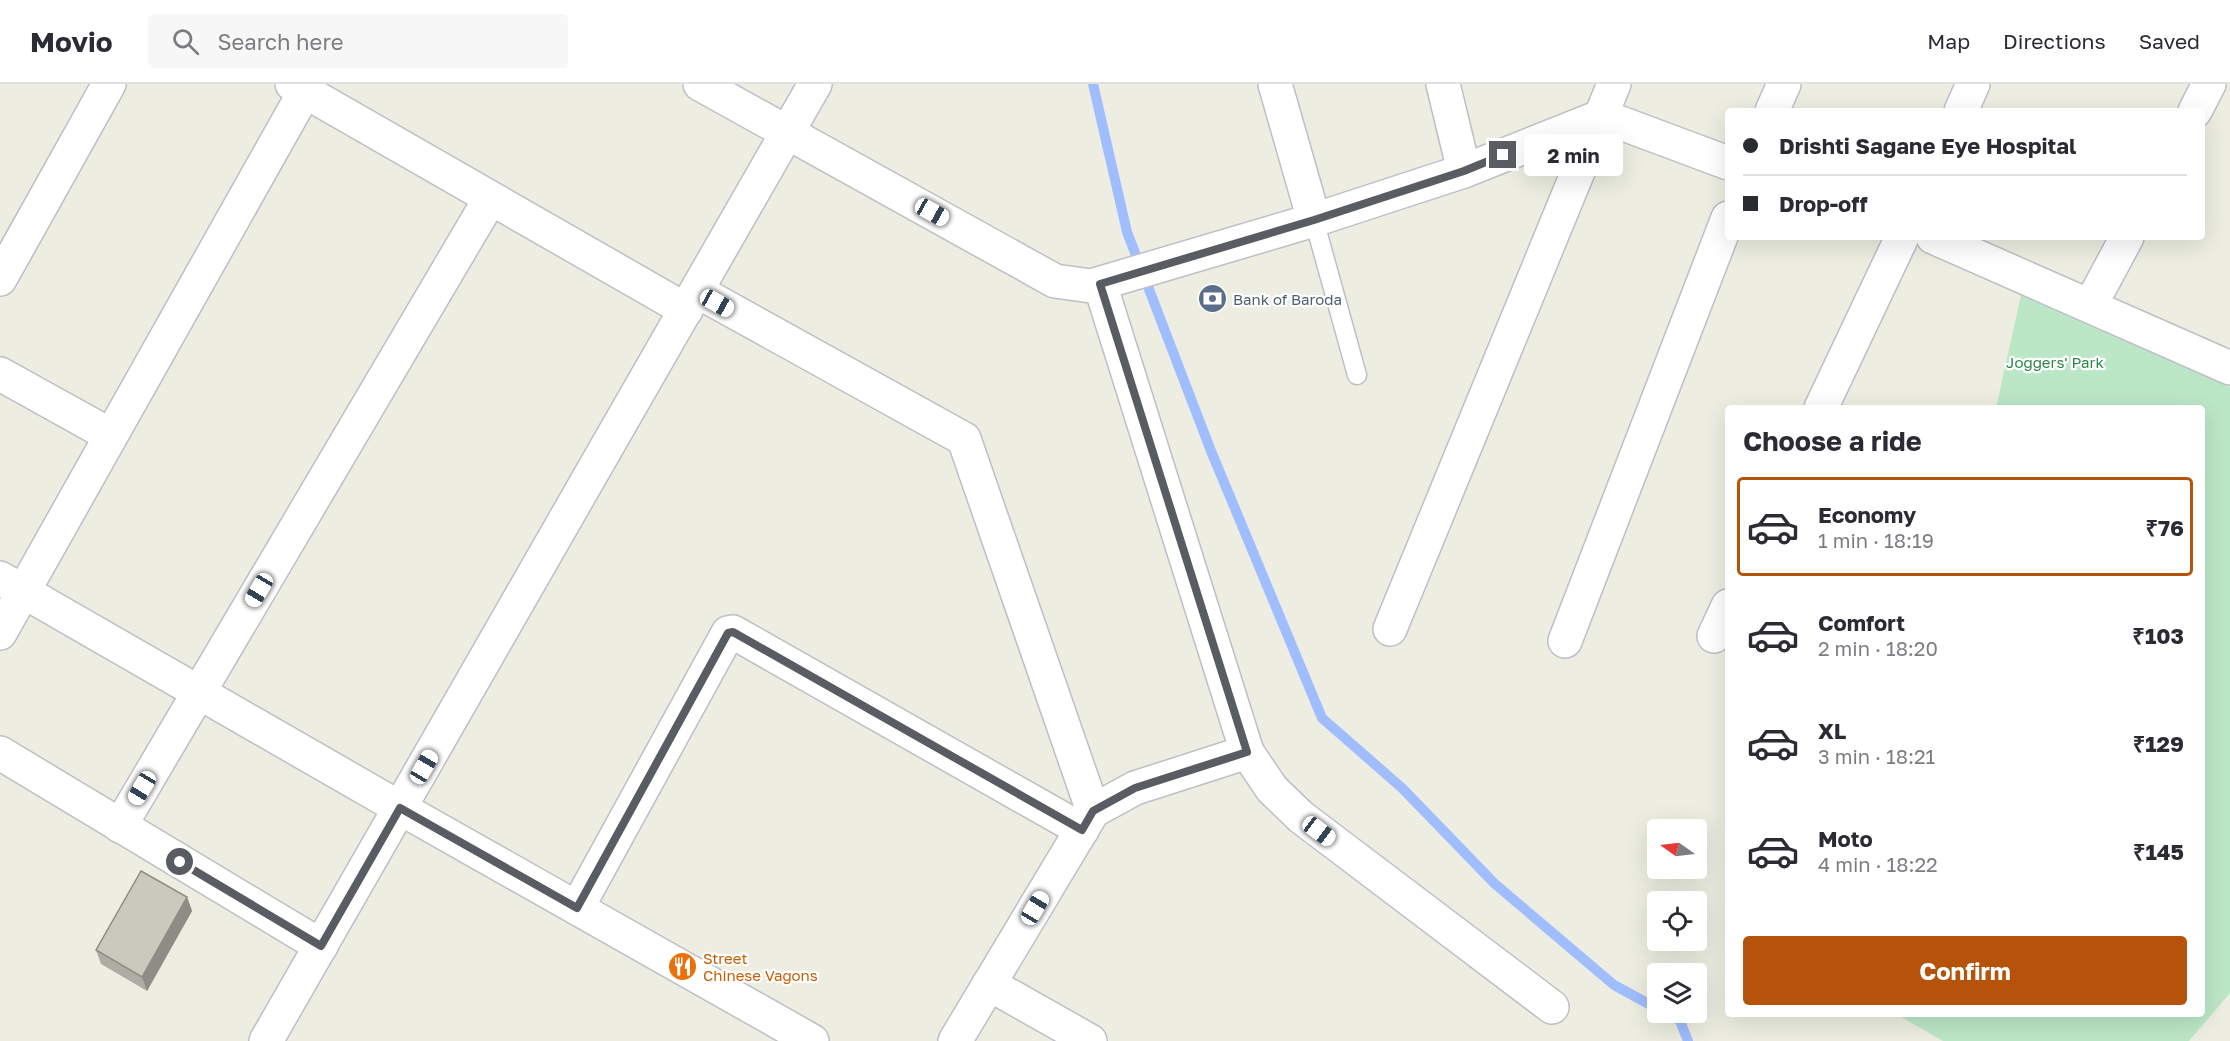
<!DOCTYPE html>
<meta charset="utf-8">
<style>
:root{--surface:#fff;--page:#f7f7f7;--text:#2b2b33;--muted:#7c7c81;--line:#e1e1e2;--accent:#b45309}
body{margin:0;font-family:"Golos Text",sans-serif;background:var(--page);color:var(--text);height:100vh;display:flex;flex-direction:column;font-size:22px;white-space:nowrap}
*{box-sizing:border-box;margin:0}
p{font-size:20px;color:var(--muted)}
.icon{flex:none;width:33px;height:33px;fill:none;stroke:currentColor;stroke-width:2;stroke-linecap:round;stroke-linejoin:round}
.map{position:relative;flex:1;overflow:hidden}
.drawer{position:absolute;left:1725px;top:321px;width:480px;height:612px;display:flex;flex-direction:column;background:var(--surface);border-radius:6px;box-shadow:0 6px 24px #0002}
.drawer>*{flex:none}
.banner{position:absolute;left:1725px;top:24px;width:480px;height:132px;border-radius:6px;box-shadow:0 6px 24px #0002;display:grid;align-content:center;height:132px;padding:0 18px;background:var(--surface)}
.needle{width:39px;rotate:284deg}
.tools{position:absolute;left:1647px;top:735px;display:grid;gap:12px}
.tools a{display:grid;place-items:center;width:60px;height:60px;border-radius:6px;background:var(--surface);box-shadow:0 6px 24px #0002;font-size:30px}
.end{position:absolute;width:27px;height:27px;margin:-14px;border:8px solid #5a5c63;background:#fff;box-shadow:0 0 0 3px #fff}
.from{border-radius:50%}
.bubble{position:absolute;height:42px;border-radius:6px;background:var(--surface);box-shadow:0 6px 24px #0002;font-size:20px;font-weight:700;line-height:42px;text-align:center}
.car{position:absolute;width:18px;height:36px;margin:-18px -9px;border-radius:8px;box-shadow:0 0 4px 2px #0007;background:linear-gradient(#fff 24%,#345 0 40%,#fff 0 76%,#345 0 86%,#fff 0)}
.banner b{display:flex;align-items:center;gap:21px;height:57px;font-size:22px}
.banner b+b{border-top:2px solid var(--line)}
.banner i{width:15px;height:15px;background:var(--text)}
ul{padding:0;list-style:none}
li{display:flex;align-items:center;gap:18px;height:99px;margin:0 12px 9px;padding:0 6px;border:3px solid transparent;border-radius:6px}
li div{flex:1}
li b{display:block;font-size:22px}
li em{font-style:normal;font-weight:700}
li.on{border-color:var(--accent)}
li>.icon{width:54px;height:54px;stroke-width:1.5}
h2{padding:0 18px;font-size:27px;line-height:72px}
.cta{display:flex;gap:12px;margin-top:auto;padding:12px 18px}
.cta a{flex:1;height:69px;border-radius:6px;background:var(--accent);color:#fff;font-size:24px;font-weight:700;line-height:69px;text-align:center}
header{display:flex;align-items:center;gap:36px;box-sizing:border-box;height:84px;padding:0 30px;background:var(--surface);border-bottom:2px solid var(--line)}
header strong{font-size:28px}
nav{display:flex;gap:33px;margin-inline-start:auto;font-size:21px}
.search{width:420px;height:54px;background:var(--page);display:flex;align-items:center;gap:15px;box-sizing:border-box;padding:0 21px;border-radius:6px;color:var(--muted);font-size:22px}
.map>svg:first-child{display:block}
.green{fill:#bce7c7}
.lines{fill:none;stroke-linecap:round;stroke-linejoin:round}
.stream{stroke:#a0bdff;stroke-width:10}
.service-casing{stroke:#bebfc6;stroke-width:21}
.minor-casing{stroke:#bebfc6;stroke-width:36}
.tertiary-casing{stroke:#bebfc6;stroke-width:36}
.service{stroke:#fff;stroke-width:18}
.minor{stroke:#fff;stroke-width:33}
.tertiary{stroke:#fff;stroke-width:33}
.wall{fill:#adada3}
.shaded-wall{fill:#8d8d85}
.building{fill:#c9c9be;stroke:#8d8d85;stroke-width:1.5}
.route{stroke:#5a5c63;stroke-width:8}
.labels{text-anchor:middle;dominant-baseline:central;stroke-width:4.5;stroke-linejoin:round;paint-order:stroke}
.service-label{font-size:15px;fill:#4e5e75;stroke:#fff;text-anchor:start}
.park-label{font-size:15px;fill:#30854a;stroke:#fff}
.food-label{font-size:15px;fill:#c56008;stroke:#fff;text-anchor:start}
</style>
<header>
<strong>Movio</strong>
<div class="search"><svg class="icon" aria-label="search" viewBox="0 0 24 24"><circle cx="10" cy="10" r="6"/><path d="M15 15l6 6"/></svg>Search here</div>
<nav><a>Map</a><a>Directions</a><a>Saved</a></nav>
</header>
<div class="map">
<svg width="2230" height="957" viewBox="0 0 2230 957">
<rect width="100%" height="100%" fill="#edeee1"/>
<polygon class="green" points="2021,211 2230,303 2230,909 2189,957 1943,957 1896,930 2202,930 2202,324 1996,324"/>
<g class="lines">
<g class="stream">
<polyline points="1093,0 1127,148 1211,367 1322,634 1402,704 1495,800 1614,901 1658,925"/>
<polyline points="1664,928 1680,937 1688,957"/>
</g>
<defs>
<polyline id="service" points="1314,136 1357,291"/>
<g id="minor">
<polyline points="292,0 686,226"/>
<polyline points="1275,0 1314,136"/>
<polyline points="1772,27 1784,0"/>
<polyline points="1961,27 1973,0"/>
<polyline points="2195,27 2209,0"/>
<polyline points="0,195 109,0"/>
<polyline points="697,207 964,355 1093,727"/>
<polyline points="2090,222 2127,153"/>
<polyline points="0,290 110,351"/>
<polyline points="1821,324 1902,153"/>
<polyline points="0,494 400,724 812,957"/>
<polyline points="1390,545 1614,0"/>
<polyline points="0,549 309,0"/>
<polyline points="1714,552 1728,522"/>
<polyline points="1565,557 1728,134"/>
<polyline points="1247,668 1272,705 1301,733 1552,923"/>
<polyline points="0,669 321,862"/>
<polyline points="120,742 490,115"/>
<polyline points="577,824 728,549 733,548 1082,746"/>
<polyline points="989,900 1090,957"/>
<polyline points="266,957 815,0"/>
<polyline points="955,957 1093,727 1135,704 1247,668 1100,200"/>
</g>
<g id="tertiary">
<polyline points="700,0 1055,197 1091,202 1314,136 1464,87 1602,32 1728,79"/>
<polyline points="1443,0 1464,87"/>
<polyline points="1933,153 2230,284"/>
</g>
</defs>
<use href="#service" class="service-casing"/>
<use href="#minor" class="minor-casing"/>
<use href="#tertiary" class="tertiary-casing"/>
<use href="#service" class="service"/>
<use href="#minor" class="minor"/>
<use href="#tertiary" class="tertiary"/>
</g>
<polygon class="wall" points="187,813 192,827 147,907 101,880 96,866"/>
<polygon class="shaded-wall" points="187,813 192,827 147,907 142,893"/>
<polygon class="building" points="141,787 187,813 142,893 96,866"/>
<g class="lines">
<polyline class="route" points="180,778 321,862 400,724 577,824 728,549 733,548 1082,746 1093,727 1135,704 1247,668 1100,200 1314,136 1464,87 1503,71"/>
</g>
<defs>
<symbol id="bank-disc" viewBox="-11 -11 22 22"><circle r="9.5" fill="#5c6f8a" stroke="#fff"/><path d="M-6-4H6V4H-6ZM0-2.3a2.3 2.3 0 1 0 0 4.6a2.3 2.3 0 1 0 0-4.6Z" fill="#fff"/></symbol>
<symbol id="restaurant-disc" viewBox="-11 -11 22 22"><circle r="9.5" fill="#e8710a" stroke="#fff"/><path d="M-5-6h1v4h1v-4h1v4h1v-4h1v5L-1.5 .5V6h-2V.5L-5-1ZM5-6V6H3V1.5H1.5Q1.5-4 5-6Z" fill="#fff"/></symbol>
</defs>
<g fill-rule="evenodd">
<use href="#bank-disc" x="1196" y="198" width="33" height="33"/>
<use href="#restaurant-disc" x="666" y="866" width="33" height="33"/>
</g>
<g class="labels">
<g class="service-label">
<text x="1233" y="215">Bank of Baroda</text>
</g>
<g class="park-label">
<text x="2055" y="278">Joggers' Park</text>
</g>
<g class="food-label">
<text x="703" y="874">Street<tspan x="703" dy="17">Chinese Vagons</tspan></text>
</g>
</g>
</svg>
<div class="tools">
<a><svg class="needle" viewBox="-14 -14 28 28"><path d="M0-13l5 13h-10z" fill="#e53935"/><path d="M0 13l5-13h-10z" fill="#7c7c81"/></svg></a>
<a><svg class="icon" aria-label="locate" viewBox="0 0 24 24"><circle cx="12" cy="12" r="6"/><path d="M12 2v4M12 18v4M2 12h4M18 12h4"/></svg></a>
<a><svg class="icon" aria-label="layers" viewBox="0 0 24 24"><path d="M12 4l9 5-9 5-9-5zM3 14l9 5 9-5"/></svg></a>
</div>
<i class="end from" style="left:180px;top:778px"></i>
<i class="end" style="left:1503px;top:71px"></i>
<div class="bubble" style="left:1524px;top:50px;width:99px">2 min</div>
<i class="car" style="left:932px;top:128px;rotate:119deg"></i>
<i class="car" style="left:717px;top:219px;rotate:119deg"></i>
<i class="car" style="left:259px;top:506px;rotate:211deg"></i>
<i class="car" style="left:424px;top:683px;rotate:30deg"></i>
<i class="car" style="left:142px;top:704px;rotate:211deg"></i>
<i class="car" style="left:1319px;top:747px;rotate:127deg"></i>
<i class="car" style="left:1035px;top:824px;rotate:31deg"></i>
<div class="banner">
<b><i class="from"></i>Drishti Sagane Eye Hospital</b>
<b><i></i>Drop-off</b>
</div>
<section class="drawer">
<h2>Choose a ride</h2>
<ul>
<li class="on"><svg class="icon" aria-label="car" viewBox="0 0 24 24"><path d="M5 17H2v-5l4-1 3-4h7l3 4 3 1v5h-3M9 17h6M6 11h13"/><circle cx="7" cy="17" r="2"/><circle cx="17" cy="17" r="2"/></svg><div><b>Economy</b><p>1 min · 18:19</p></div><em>₹76</em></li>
<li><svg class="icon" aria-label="car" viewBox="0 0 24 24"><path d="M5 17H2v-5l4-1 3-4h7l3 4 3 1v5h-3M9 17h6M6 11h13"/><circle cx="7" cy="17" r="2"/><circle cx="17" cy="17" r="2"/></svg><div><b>Comfort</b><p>2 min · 18:20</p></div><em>₹103</em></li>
<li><svg class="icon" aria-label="car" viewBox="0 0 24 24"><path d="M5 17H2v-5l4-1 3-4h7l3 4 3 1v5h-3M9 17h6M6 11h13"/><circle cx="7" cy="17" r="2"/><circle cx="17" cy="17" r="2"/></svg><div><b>XL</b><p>3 min · 18:21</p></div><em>₹129</em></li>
<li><svg class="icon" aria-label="car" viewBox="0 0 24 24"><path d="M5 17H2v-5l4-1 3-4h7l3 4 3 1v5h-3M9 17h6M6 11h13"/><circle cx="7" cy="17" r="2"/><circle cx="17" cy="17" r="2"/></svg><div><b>Moto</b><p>4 min · 18:22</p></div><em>₹145</em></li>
</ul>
<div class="cta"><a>Confirm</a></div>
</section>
</div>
